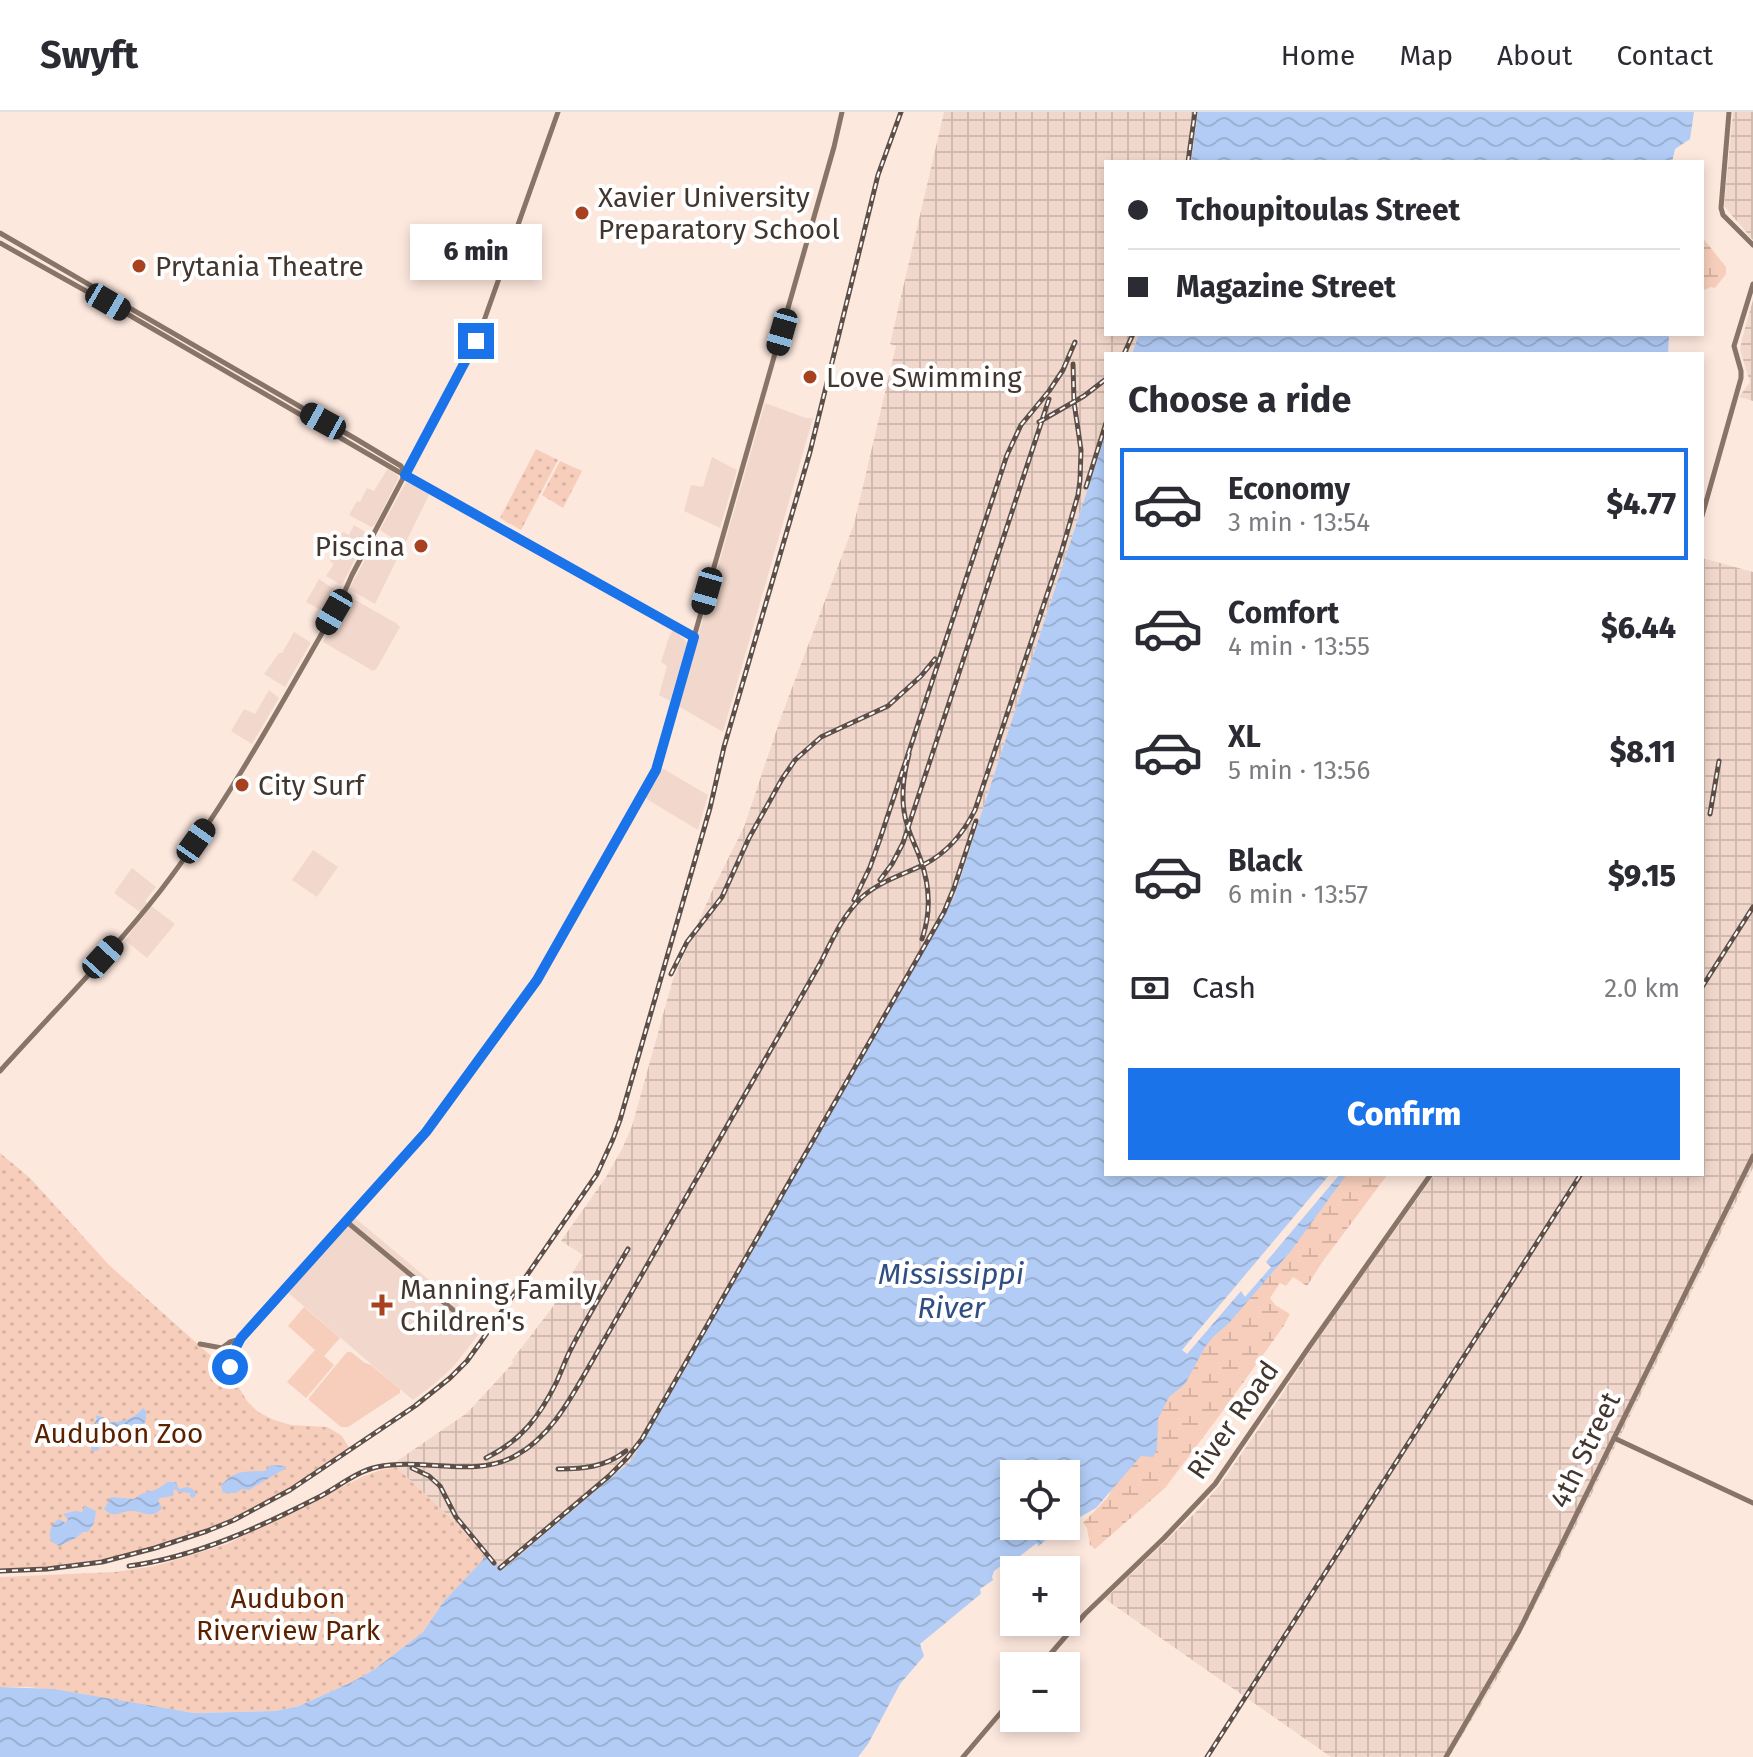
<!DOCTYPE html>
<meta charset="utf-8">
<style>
:root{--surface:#fff;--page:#f2f2f3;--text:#2b2b33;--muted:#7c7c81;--line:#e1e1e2;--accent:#1a73e8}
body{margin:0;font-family:"Fira Sans",sans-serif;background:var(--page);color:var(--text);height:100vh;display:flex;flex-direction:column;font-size:30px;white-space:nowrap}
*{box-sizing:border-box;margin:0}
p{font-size:26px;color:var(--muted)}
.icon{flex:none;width:44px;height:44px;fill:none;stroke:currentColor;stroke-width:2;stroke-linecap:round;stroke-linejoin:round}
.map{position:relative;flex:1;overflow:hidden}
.drawer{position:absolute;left:1104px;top:240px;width:600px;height:824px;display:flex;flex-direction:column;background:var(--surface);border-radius:0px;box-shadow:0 4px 12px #0003}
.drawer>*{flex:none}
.hud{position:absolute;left:1104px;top:48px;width:600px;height:176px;border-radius:0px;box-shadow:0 4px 12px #0003;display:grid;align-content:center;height:176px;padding:0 24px;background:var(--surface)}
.buttons{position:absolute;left:1000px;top:1348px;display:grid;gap:16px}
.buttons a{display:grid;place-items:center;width:80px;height:80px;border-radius:0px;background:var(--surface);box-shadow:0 4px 12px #0003;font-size:40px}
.end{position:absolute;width:36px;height:36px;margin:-18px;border:10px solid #1a73e8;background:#fff;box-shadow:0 0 0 4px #fff}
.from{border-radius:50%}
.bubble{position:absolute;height:56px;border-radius:0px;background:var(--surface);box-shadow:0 4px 12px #0003;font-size:26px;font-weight:800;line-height:56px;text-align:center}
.car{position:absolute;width:24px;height:48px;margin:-24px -12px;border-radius:10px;box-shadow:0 0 6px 2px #0007;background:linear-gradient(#222 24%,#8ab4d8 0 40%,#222 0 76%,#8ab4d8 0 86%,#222 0)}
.hud b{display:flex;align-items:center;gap:28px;height:76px;font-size:30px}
.hud b+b{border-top:2px solid var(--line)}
.hud i{width:20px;height:20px;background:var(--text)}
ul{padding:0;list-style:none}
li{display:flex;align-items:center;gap:24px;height:112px;margin:0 16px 12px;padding:0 8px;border:4px solid transparent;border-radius:0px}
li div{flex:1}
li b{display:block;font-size:30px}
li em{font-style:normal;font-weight:800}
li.on{border-color:var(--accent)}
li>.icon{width:72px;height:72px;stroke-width:1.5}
h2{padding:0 24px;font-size:36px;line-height:96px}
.pay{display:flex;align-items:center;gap:20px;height:88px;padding:0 24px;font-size:30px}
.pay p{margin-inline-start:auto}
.action{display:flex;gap:16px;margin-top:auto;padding:16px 24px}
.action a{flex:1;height:92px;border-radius:0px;background:var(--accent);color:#fff;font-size:32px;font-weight:800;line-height:92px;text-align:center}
header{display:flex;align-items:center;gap:48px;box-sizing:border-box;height:112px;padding:0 40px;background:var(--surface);border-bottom:2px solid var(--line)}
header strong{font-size:38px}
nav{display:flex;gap:44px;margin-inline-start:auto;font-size:28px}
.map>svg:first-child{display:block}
.built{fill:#f2d8cc}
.industrial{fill:url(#industrial-grid)}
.green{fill:#f7cebb}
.wetland{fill:url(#wetland-marsh)}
.park{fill:url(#park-dots)}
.water{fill:url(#water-waves)}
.pier{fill:#fde8de}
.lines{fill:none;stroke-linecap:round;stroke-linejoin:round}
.secondary{stroke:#887468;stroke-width:5}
.rail-casing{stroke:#5d4f47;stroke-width:5}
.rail{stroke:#fff;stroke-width:2;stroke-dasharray:6;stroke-linecap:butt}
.route{stroke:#1a73e8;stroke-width:10}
.poi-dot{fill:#a8411f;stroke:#fff;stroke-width:3}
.labels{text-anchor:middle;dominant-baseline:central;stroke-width:8;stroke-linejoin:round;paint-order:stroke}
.poi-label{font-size:28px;fill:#43362f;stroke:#fff;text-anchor:start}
.street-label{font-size:28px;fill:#43362f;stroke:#fff}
.park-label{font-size:28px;fill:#5c2200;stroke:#fff}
.water-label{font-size:30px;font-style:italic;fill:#2f4f83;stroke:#fff}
</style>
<header>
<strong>Swyft</strong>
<nav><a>Home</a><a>Map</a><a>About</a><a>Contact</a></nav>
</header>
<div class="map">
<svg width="1753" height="1645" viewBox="0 0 1753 1645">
<defs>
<pattern id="industrial-grid" width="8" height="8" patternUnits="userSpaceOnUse" patternTransform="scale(2)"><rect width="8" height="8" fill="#f2d8cc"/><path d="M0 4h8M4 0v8" fill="none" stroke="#d1bab0"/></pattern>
<pattern id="wetland-marsh" width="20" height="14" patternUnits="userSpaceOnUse" patternTransform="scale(2)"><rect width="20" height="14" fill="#f7cebb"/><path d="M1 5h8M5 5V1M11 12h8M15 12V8" fill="none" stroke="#d5b2a1"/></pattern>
<pattern id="park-dots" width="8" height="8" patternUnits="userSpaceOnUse" patternTransform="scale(2)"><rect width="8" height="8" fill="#f7cebb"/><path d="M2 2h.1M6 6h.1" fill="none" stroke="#d5b2a1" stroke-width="1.8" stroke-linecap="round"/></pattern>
<pattern id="water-waves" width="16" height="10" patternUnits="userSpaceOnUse" patternTransform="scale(2)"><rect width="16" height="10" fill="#b2ccf6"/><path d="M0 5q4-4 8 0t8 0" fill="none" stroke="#9ab0d3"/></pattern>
</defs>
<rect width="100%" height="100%" fill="#fde8de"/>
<g class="built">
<polygon points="765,291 806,306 813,306 723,620 678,594"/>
<polygon points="712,345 737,358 720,416 684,399 691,373 703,375"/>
<polygon points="388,356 399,365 375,413 371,415 349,403 357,389 360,390 367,376 374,379"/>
<polygon points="406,370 430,381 404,434 380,418"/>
<polygon points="354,413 368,422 343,471 340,472 326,464 334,452 330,449 332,444 329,442 331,438 339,439 346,428 341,423 343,420 349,423"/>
<polygon points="377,426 401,439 375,492 349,477"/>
<polygon points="319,467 340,481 328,502 306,490"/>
<polygon points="350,485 396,511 400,515 377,556 373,559 323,530 338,502 342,499"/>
<polygon points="673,518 685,528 687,532 670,589 659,583 667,554 661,550 669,525"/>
<polygon points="294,520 310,530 310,532 285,575 264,562 279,541 282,541"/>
<polygon points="269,578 279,586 252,632 231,619 244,597 255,602"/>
<polygon points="660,655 708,683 698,718 645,686 658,663"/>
<polygon points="313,738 338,755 317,785 292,768"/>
<polygon points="132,756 156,775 145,789 175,812 147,846 125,828 144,803 114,781"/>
<polygon points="355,1106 477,1208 486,1213 453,1255 433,1273 413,1288 286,1179"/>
</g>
<g class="industrial">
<polygon points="944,0 1198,0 1191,50 1106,50 1106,222 1139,222 1132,242 1106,242 1106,321 954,785 631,1349 502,1458 495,1450 491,1450 454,1409 396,1355 397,1349 467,1301 513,1251 512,1248 552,1196 583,1143 561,1129 606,1065 622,1037 632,1014 673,867 713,777 744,715 781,605 854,412 896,234 890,232"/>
<polygon points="1733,0 1753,0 1753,128 1724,94"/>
<polygon points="1753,188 1753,289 1739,285 1750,270 1740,238 1742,227"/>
<polygon points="1702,446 1753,460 1753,1056 1557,1452 1498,1565 1449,1645 1331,1645 1105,1487 1196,1400 1220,1373 1277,1290 1320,1223 1435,1062 1702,1062"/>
</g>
<g class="green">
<polygon points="304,1195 340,1226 324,1244 334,1253 306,1286 287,1270 315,1238 288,1214"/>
<polygon points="347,1240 351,1240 365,1251 371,1253 400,1277 400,1281 348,1315 341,1315 309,1288 309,1286"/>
</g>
<g class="wetland">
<polygon points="1702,125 1726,155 1726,162 1715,176 1711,175 1702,179"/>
<polygon points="1341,1062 1388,1062 1323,1149 1307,1174 1293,1165 1286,1174 1280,1171 1270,1186 1275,1193 1290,1202 1283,1215 1222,1300 1165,1376 1095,1437 1090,1433 1087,1416 1083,1411 1108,1385 1146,1306"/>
</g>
<g class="park">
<polygon points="536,337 558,348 521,418 500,406"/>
<polygon points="560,349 582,359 563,396 542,383"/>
<path d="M0,1041l30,25 79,87 109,97 13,13 16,26 11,11 16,8 17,5 36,2 14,8 10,15c-27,18 -55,37 -84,53 -82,44 -174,66 -267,68z"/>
<polygon points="396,1355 454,1409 486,1444 484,1444 484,1448 444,1489 423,1520 375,1557 352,1570 299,1594 275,1599 194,1601 117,1589 78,1581 28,1575 0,1575 0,1465 115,1460 155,1454 227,1432 364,1364 381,1358"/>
</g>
<g class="water">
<polygon points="1198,0 1694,0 1690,27 1675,37 1672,50 1191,50"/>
<polygon points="1139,222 1669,222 1668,242 1132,242"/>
<polygon points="1106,321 1106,1062 1347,1062 1290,1140 1229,1211 1213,1225 1205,1235 1185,1272 1169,1285 1158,1307 1157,1337 1153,1345 1141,1344 1096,1396 1066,1413 1066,1362 1014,1362 1014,1414 1063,1414 920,1532 924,1544 900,1572 868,1632 858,1645 0,1645 0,1575 54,1577 194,1601 275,1599 299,1594 352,1570 375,1557 423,1520 444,1489 483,1448 483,1444 486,1444 491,1450 495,1450 502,1458 631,1349 954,785"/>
<path d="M143,1296l3,3v9l-3,5 -10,-1 -7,11 -9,3 -10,-6h-6l-2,18 -4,1 -4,-1 1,-23 5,-8 -2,-4 8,2 5,5c14,1 26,-3 35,-14z"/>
<path d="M271,1353l14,1 1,2 -37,22 -7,-1 -6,4h-13l-2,-7c13,-17 25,-14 44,-15z"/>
<path d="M167,1370h9l3,7 8,-2 6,2 3,7 -4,2 -2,-2v-3l-10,-1 -6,-3 -1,7 -13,2 -2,3 4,7c-12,13 -19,2 -32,3 -12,1 -16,8 -26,-2l7,-12 23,2c13,-11 19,-4 33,-17z"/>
<path d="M85,1394l11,5 -2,12 -6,9h-5l-7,6 -17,8 -7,-4c-5,-9 -1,-18 7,-23l7,4 2,-4 -5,-5 12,-3 7,1z"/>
</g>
<g class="pier">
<polygon points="1330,1062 1340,1062 1266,1150 1271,1155 1245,1185 1241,1179 1187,1242 1182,1238"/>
<polygon points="1037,1431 1040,1438 1020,1455 1017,1454 1005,1461 1001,1470 985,1483 981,1483 980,1477 993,1468 992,1465 994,1459 1013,1445 1020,1444"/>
</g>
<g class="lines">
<g class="secondary">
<polyline points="1729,0 1721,96 1723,103 1753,133"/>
<polyline points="0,121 356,327 401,354 405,362"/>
<polyline points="0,131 129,203 399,360 694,525"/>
<polyline points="1702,404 1741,266 1741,259 1734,234 1753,172"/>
<path d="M0,959c54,-60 111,-117 161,-181 69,-90 122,-190 179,-288l12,-27 128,-243 78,-220"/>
<polyline points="347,1110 476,1217"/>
<polyline points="200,1232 222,1236 230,1230 240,1227"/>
<polyline points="222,1236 222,1246 226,1248 232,1247"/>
<polyline points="231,1263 232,1247 241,1226 426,1020 525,885 537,868 656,658 834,35 842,0"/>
<polyline points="1614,1326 1753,1391"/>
<polyline points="1040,1554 1085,1502 1164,1426 1215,1372 1309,1235 1431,1062"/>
<polyline points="963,1645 1014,1585"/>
<polyline points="1446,1645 1519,1519 1753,1044"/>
</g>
<defs>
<g id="rail">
<polyline points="1188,50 1195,0"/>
<polyline points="1124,242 1133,222"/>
<polyline points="1039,310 1084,284 1106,267"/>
<polyline points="1086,375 1106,311"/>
<path d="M909,642c-5,19 -8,37 -5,57 2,17 10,31 16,47 10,27 11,55 2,81"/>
<polyline points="1710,702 1719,649"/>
<polyline points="880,768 892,752 903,731 1049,287"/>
<polyline points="854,788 870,755 880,727 1007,343 1021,313 1049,279 1063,258 1075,230"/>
<polyline points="671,862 687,830 722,785 749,726 782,667 795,648 821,625 888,594 921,564 935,547"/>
<polyline points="1702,875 1753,795"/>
<path d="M486,1346c35,-17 54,-42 71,-77 5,-11 9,-23 15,-34 17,-33 37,-66 56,-98"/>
<polyline points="412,1356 429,1364 440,1374 456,1405 494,1451"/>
<path d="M558,1357c26,0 47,-2 68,-18"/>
<path d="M129,1454c66,-9 129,-38 188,-68 20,-10 38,-26 60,-31 45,-10 96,12 138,-11 36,-19 57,-60 76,-93l230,-401c11,-22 21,-45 39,-63 19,-18 43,-24 65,-35 23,-12 39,-32 50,-54l87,-260 16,-55 2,-15 1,-30 -7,-48 -1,-38"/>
<polyline points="500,1456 609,1364 627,1346 642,1327 944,800 954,776 976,709"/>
<polyline points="0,1459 47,1457 102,1450 155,1436 207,1419 234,1408 290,1378 415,1294 450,1266 467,1249 480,1231 597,1062 613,1027 620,1008 710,696 724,635 810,340 878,63 901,0"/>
<polyline points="1207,1645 1581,1062"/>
</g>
</defs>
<use href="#rail" class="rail-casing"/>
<use href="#rail" class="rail"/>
</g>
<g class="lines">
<polyline class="route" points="230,1255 234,1239 241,1226 426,1020 537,868 656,658 694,525 405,363 476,229"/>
</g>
<g class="poi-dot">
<circle cx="582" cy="101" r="8"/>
<circle cx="139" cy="154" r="8"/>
<circle cx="810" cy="265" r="8"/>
<circle cx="421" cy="434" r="8"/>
<circle cx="242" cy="673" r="8"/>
<path d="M378 1181h8v8h8v8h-8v8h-8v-8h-8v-8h8z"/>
</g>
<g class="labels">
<g class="poi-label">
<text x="598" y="85">Xavier University<tspan x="598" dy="32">Preparatory School</tspan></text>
<text x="155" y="154">Prytania Theatre</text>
<text x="826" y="265">Love Swimming</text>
<text x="405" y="434" text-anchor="end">Piscina</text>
<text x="258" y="673">City Surf</text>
<text x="400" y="1177">Manning Family<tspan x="400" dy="32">Children's</tspan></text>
</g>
<g class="street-label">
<text transform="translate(1233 1308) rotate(-55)">River Road</text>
<text transform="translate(1585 1338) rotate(-64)">4th Street</text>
</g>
<g class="park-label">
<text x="119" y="1321">Audubon Zoo</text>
<text x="288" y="1486">Audubon<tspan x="288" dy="32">Riverview Park</tspan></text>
</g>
<g class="water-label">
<text x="951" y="1162">Mississippi<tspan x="951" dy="34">River</tspan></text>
</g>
</g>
</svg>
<div class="buttons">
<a><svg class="icon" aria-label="locate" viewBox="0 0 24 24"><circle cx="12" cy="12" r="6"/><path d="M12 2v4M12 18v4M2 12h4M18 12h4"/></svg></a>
<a>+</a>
<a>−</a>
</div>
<i class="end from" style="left:230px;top:1255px"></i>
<i class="end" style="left:476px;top:229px"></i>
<div class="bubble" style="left:410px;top:112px;width:132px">6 min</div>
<i class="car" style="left:108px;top:190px;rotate:120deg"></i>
<i class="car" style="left:782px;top:220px;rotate:196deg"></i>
<i class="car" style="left:323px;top:309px;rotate:299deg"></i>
<i class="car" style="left:707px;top:479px;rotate:196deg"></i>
<i class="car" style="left:334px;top:500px;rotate:210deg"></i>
<i class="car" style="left:196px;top:729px;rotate:35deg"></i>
<i class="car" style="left:103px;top:845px;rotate:42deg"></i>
<div class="hud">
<b><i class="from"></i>Tchoupitoulas Street</b>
<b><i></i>Magazine Street</b>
</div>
<section class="drawer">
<h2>Choose a ride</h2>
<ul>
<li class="on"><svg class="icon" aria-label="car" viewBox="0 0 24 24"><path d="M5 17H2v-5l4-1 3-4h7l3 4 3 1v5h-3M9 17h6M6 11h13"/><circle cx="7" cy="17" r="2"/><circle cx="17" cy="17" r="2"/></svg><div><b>Economy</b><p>3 min · 13:54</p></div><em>$4.77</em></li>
<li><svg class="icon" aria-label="car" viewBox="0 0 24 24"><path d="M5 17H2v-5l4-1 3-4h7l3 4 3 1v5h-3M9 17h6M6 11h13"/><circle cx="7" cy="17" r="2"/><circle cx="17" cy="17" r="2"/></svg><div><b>Comfort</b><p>4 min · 13:55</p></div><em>$6.44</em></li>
<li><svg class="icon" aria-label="car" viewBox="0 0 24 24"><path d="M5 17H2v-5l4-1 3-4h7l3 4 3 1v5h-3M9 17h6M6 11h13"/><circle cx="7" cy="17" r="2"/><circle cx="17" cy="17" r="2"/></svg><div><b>XL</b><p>5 min · 13:56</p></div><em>$8.11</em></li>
<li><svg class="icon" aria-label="car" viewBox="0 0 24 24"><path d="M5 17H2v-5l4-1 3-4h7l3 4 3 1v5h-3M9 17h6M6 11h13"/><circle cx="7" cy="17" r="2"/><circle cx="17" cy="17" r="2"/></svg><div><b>Black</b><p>6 min · 13:57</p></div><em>$9.15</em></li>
</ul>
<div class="pay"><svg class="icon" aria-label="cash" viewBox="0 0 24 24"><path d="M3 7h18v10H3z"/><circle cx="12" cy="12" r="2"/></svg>Cash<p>2.0 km</p></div>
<div class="action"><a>Confirm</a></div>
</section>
</div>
